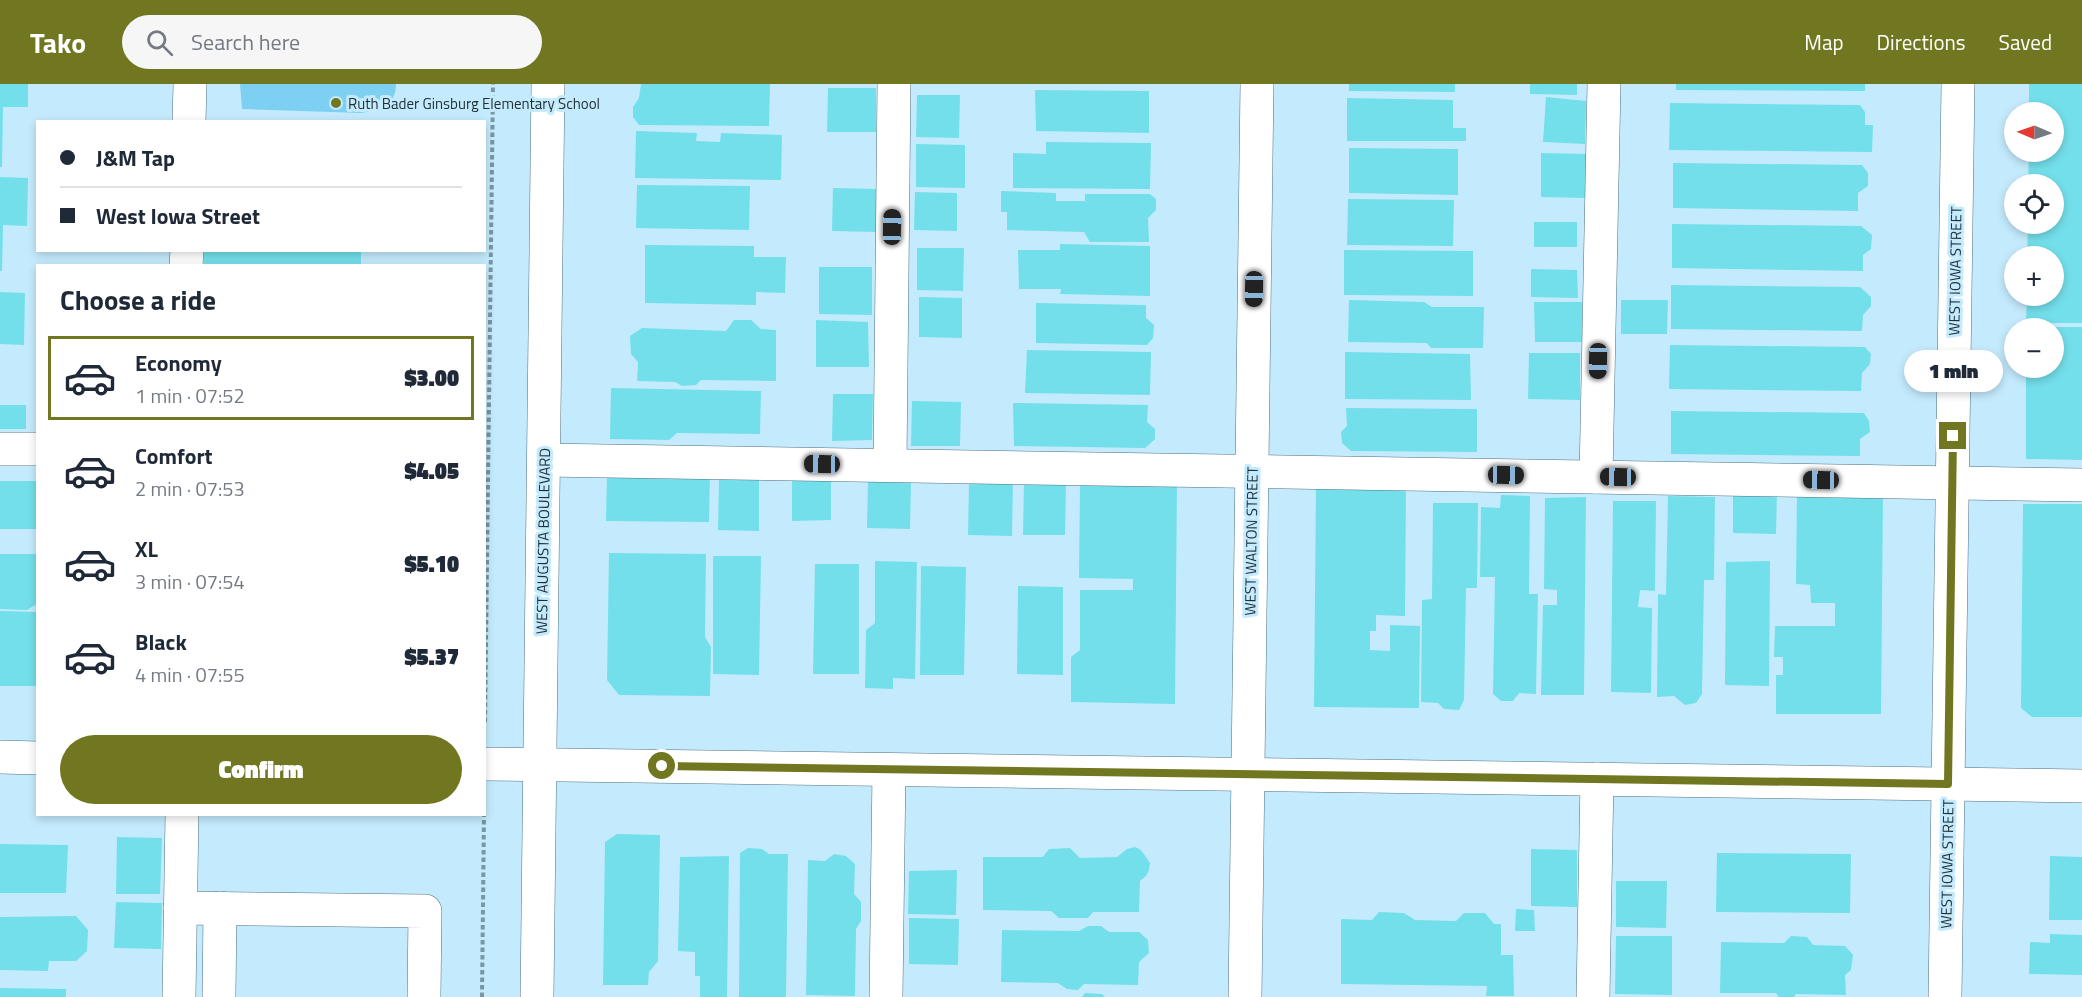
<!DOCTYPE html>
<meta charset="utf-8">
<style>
:root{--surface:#fff;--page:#f6f6f7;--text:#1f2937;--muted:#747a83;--line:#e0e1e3;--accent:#717720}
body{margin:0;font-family:"Titillium Web",sans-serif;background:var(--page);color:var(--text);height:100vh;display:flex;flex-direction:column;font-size:22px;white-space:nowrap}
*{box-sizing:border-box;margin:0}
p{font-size:20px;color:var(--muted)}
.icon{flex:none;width:33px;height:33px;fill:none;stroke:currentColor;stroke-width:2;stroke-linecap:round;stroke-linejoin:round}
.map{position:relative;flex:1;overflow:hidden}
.side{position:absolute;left:36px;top:180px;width:450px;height:552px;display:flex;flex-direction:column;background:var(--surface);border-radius:0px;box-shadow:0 3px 9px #0003}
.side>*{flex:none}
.banner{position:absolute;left:36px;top:36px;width:450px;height:132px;border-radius:0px;box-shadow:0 3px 9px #0003;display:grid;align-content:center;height:132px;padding:0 24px;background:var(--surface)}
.needle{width:39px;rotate:272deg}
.controls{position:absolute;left:2004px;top:18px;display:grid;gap:12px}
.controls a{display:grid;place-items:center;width:60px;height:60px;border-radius:50%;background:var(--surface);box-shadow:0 3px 9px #0003;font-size:30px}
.end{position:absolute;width:27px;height:27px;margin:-14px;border:8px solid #717720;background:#fff;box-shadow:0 0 0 3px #fff}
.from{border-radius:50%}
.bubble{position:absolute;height:42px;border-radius:21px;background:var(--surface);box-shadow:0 3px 9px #0003;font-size:20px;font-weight:800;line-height:42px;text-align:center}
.car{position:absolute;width:18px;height:36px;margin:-18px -9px;border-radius:8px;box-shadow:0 0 4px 2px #0007;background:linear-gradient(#222 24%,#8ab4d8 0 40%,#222 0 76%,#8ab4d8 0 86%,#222 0)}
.banner b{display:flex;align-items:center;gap:21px;height:57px;font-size:22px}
.banner b+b{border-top:2px solid var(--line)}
.banner i{width:15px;height:15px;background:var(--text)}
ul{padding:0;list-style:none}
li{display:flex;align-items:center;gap:18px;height:84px;margin:0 12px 9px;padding:0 12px;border:3px solid transparent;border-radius:0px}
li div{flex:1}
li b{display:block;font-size:22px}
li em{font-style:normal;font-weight:800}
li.current{border-color:var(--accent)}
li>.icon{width:54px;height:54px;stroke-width:1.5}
h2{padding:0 24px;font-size:27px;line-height:72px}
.action{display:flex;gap:12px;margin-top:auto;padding:12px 24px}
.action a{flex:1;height:69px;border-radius:36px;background:var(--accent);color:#fff;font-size:24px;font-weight:800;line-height:69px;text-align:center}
header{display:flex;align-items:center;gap:36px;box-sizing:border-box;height:84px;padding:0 30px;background:var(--accent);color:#fff}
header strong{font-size:28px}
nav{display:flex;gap:33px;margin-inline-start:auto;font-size:21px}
.search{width:420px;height:54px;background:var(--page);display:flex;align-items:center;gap:15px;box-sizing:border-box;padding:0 21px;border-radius:33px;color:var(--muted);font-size:22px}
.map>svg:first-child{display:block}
.green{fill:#7ed0f2}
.building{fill:#73dfea}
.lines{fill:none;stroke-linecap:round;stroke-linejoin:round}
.minor-casing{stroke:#4d7180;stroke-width:34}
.path{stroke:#7a96a3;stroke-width:4;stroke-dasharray:4.5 3;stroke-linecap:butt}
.minor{stroke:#fff;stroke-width:33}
.route{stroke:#717720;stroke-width:8}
.poi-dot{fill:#717720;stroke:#c4ebfd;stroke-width:2}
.labels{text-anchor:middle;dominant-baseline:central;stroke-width:6;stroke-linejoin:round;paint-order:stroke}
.poi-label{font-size:15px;fill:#1f2e35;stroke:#c4ebfd;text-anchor:start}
.street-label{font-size:15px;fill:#1f2e35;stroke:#c4ebfd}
</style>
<header>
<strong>Tako</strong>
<div class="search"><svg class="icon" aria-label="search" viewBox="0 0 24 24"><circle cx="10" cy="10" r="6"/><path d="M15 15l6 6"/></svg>Search here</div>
<nav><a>Map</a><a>Directions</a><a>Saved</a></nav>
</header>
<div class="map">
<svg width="2082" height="913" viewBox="0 0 2082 913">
<rect width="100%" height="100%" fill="#c4ebfd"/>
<path class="green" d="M240,0h156c0,22 -17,26 -35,29l-119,-4z"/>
<g class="building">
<polygon points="0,0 28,0 28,23 3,23 2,83 0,83"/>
<polygon points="641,0 770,0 769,42 639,41 633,33 633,23 639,14"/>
<polygon points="1349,0 1455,0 1455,8 1349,7"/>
<polygon points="1530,0 1577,0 1577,11 1530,10"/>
<polygon points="1676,0 1865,0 1865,7 1676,6"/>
<polygon points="2029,0 2082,0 2082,239 2026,239 2027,212 2054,212 2054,172 2027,172 2028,140 2054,140 2054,100 2028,100 2029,68 2054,68 2054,28 2029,28"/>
<polygon points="828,4 876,4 876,48 827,48"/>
<polygon points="1035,6 1149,7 1149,49 1036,47"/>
<polygon points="917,11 960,11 959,54 916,53"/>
<polygon points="1546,13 1586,17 1585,60 1543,58"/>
<polygon points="1347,14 1453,16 1453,44 1466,44 1466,57 1347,57"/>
<polygon points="1670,19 1860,21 1865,28 1865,41 1873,41 1872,68 1669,66"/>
<polygon points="636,47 697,49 696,57 720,58 721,49 782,51 781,96 635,94"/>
<polygon points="1046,58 1151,59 1150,105 1013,104 1013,69 1046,70"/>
<polygon points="916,60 965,61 965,104 916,103"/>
<polygon points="1349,64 1458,65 1458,111 1349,109"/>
<polygon points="1541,69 1586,70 1585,114 1541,113"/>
<polygon points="1673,79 1862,81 1868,89 1868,102 1858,109 1858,127 1673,124"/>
<polygon points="0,93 28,94 27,142 3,141 2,187 0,187"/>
<polygon points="637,101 750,102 749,146 636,144"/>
<polygon points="833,104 877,105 877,148 832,147"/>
<polygon points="1001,107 1056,109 1056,117 1085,117 1085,110 1150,110 1156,115 1156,126 1148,134 1149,158 1090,158 1084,148 1007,146 1007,128 1001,128"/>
<polygon points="915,108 957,109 957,147 914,146"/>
<polygon points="1348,115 1454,116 1453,162 1347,161"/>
<rect x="1534" y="138" width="43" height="25"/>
<polygon points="1672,140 1861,142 1872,151 1871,165 1863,171 1863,187 1672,184"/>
<polygon points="1060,160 1150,162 1150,212 1060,210 1061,205 1019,205 1018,166 1060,166"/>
<polygon points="645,161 754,162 754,173 786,173 785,209 756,208 756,221 645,219"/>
<polygon points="917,164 964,164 963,207 917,206"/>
<rect x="204" y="166" width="157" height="16"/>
<polygon points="1344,166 1473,167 1473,212 1344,211"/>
<polygon points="819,183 872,183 872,231 819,230"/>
<polygon points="1531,185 1577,186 1578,214 1531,213"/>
<polygon points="1671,201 1860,203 1871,213 1871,222 1863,231 1862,247 1671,245"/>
<polygon points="0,208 25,209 24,261 0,260"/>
<polygon points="919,213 962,214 962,254 919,253"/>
<polygon points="1349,216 1424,218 1432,223 1484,223 1483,264 1431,264 1427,259 1348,258"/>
<polygon points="1621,216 1668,216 1667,250 1621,250"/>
<polygon points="1534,218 1582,218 1582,258 1535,258"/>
<polygon points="1036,219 1146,221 1146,234 1154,241 1153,254 1147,261 1036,259"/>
<polygon points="734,236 751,236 761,245 776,246 776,297 701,296 696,301 682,302 675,298 637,297 638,278 631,270 630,252 642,244 726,247"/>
<polygon points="816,236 868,238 869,283 816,283"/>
<polygon points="2054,243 2082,243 2082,376 2026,375 2026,284 2054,284"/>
<polygon points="1670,261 1865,263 1871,270 1870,280 1862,289 1861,307 1669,305"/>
<polygon points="1027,266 1151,268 1150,311 1025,309"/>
<polygon points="1345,268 1470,270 1471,316 1345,315"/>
<polygon points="1529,269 1580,269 1580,316 1528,315"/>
<polygon points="611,304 761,307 760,350 677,349 669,356 610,355"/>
<polygon points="833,310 873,310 872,356 832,357"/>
<polygon points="912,317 961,318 960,362 911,362"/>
<polygon points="1013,319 1148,321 1147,338 1155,345 1155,355 1145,364 1014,362"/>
<rect x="0" y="321" width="26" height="24"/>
<polygon points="1346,324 1477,325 1477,368 1351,367 1342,359 1341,348 1347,342"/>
<polygon points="1671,327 1864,329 1869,337 1870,348 1860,355 1860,372 1671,370"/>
<polygon points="607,388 710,388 709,438 606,437"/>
<polygon points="719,395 759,395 759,447 718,446"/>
<polygon points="868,396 911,397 910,445 867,444"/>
<polygon points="1024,396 1066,397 1065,451 1023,451"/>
<rect x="0" y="397" width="38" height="48"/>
<polygon points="792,397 831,397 831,436 792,437"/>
<polygon points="969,397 1013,398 1012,452 968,451"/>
<polygon points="1080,398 1177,399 1175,620 1071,618 1071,573 1080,566 1080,506 1133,506 1133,495 1079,494"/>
<polygon points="1316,400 1406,401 1405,532 1376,531 1376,547 1370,547 1370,566 1390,567 1390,541 1420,542 1419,624 1314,623"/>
<polygon points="1733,407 1777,407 1776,450 1733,449"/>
<polygon points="1797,408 1883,410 1881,630 1776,630 1776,591 1783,591 1783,573 1774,573 1775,542 1835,542 1835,519 1811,519 1810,501 1796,500"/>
<polygon points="1501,411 1530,412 1529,510 1538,510 1536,610 1519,609 1513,617 1501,617 1493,610 1495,493 1480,493 1481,423 1500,424"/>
<polygon points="1668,412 1715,413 1714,496 1704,496 1702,610 1696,619 1685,621 1674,612 1657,613 1658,510 1666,511"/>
<polygon points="1586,413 1584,611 1541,611 1543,521 1557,521 1557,506 1544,505 1545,414"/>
<polygon points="1613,417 1656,417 1655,507 1640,506 1638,523 1652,524 1651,609 1611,608"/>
<polygon points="1433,419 1478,419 1477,504 1466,504 1464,616 1459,626 1444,625 1438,619 1421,618 1422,516 1432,515"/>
<polygon points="2023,420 2082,420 2082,633 2032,633 2021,624"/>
<polygon points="609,469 706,470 705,553 711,563 710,612 619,611 607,596"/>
<polygon points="0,470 38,470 38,519 27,526 0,525"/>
<polygon points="713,472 761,472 759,591 713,590"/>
<polygon points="875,477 917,478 915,595 893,594 893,605 865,604 866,546 875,539"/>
<polygon points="1770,477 1769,602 1725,601 1726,478"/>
<polygon points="815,480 859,480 859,590 813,590"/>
<polygon points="921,482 966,483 964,591 920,591"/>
<polygon points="1018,502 1063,503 1063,591 1017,590"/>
<polygon points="0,527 38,528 38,602 0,602"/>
<polygon points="617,750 660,751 658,877 649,888 648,901 603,901 605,758"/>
<polygon points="117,753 162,754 160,810 116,810"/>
<polygon points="0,760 68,761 66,809 0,809"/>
<polygon points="1135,763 1141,766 1150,779 1149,786 1146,792 1140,797 1139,828 1093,828 1088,834 1059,834 1051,827 983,826 983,773 1043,773 1049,765 1070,764 1080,774 1117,773 1127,765"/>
<polygon points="748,764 762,765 769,770 788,770 786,913 739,913 740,769"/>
<polygon points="1531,765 1577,766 1577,823 1531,822"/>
<polygon points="1717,769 1851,770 1850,829 1716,828"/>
<polygon points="834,770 846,772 855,780 854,810 861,818 861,837 856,845 855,912 806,911 808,776 825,777"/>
<polygon points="729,772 727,913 700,913 700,892 695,892 695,868 678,867 680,773"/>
<polygon points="2050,772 2082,773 2082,836 2049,836"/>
<polygon points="957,786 956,831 908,830 909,787"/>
<polygon points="1616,797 1667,797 1666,844 1616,843"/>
<polygon points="116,818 162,819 161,865 114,864"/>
<polygon points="1516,825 1534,826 1535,847 1515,847"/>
<polygon points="1379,828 1404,829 1415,836 1456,837 1464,829 1485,829 1494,840 1501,840 1501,871 1513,871 1514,912 1486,912 1487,902 1341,900 1341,835 1372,836"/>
<polygon points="76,832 88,846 87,867 76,877 49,877 48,887 0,886 0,833"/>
<polygon points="909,834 959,835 958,881 909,880"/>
<polygon points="1088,842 1101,842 1109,848 1139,848 1148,856 1149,869 1139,878 1138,901 1084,900 1078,906 1067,905 1058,899 1001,898 1002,846 1079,847"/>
<polygon points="2050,850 2082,851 2082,891 2029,890 2030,858 2050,859"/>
<polygon points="1616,852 1672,852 1672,911 1615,910"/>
<polygon points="1791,852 1807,853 1813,861 1845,862 1853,871 1851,886 1845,891 1846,911 1796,910 1794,913 1779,913 1776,909 1720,909 1721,858 1784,859"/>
<polygon points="0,904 66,905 66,913 0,913"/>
<polygon points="1085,909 1102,910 1105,913 1082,913"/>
</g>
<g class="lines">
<defs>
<g id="minor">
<polyline points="189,38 190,0"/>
<polyline points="186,182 187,166"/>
<polyline points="0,365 38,365"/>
<polyline points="544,376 2082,401"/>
<polyline points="890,381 894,0"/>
<polyline points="1596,393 1604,0"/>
<polyline points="0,673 38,674"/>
<polyline points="484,680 2082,702"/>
<polyline points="180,824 425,827 424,913"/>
<polyline points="179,913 182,730"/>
<polyline points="219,913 220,824"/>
<polyline points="537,913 548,0"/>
<polyline points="886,913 889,686"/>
<polyline points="1245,913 1257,0"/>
<polyline points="1593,913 1597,695"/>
<polyline points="1945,913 1958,0"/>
</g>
</defs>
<use href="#minor" class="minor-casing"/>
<g class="path">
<polyline points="485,638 493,0"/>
<polyline points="482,913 484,730"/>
</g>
<use href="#minor" class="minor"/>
</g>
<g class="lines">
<polyline class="route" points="662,682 1948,700 1953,352"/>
</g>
<circle class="poi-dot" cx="336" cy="19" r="6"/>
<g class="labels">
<g class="poi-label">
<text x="348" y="19">Ruth Bader Ginsburg Elementary School</text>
</g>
<g class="street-label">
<text transform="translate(1955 187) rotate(-89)">WEST IOWA STREET</text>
<text transform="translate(543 457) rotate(-89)">WEST AUGUSTA BOULEVARD</text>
<text transform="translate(1251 457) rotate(-89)">WEST WALTON STREET</text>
<text transform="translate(1947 780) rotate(-89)">WEST IOWA STREET</text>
</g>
</g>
</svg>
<div class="controls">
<a><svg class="needle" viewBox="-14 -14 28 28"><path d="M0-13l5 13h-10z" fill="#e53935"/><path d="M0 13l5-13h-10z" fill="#747a83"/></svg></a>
<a><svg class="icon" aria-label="locate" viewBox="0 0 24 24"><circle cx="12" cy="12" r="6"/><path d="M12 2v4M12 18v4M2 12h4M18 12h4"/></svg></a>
<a>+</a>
<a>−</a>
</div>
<i class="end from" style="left:662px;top:682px"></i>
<i class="end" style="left:1953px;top:352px"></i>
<div class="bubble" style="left:1904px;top:266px;width:99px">1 min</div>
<i class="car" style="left:892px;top:143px;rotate:1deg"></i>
<i class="car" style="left:1254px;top:205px;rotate:181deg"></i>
<i class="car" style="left:1598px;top:277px;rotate:181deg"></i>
<i class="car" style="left:822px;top:380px;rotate:271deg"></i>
<i class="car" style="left:1506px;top:391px;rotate:91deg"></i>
<i class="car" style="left:1618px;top:393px;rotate:271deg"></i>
<i class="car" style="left:1821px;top:396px;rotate:271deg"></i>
<div class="banner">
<b><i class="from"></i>J&amp;M Tap</b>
<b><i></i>West Iowa Street</b>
</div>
<section class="side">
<h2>Choose a ride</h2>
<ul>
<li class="current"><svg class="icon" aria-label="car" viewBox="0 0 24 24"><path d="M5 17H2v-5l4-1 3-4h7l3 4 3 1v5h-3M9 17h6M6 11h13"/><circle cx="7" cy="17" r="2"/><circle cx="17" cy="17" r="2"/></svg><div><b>Economy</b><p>1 min · 07:52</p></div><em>$3.00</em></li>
<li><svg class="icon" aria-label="car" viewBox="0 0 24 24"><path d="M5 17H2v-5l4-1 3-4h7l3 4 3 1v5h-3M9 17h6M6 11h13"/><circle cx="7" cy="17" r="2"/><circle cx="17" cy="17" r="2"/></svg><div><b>Comfort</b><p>2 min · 07:53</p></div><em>$4.05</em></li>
<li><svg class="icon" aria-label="car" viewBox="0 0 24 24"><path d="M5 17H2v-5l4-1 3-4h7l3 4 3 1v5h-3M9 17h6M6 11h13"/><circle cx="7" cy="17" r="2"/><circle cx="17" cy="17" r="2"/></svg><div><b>XL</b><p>3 min · 07:54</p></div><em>$5.10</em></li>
<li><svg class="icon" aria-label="car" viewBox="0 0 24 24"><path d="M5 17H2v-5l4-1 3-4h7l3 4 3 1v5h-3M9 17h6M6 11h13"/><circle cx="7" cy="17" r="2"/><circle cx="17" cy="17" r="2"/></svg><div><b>Black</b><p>4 min · 07:55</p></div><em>$5.37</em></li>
</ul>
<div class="action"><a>Confirm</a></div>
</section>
</div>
